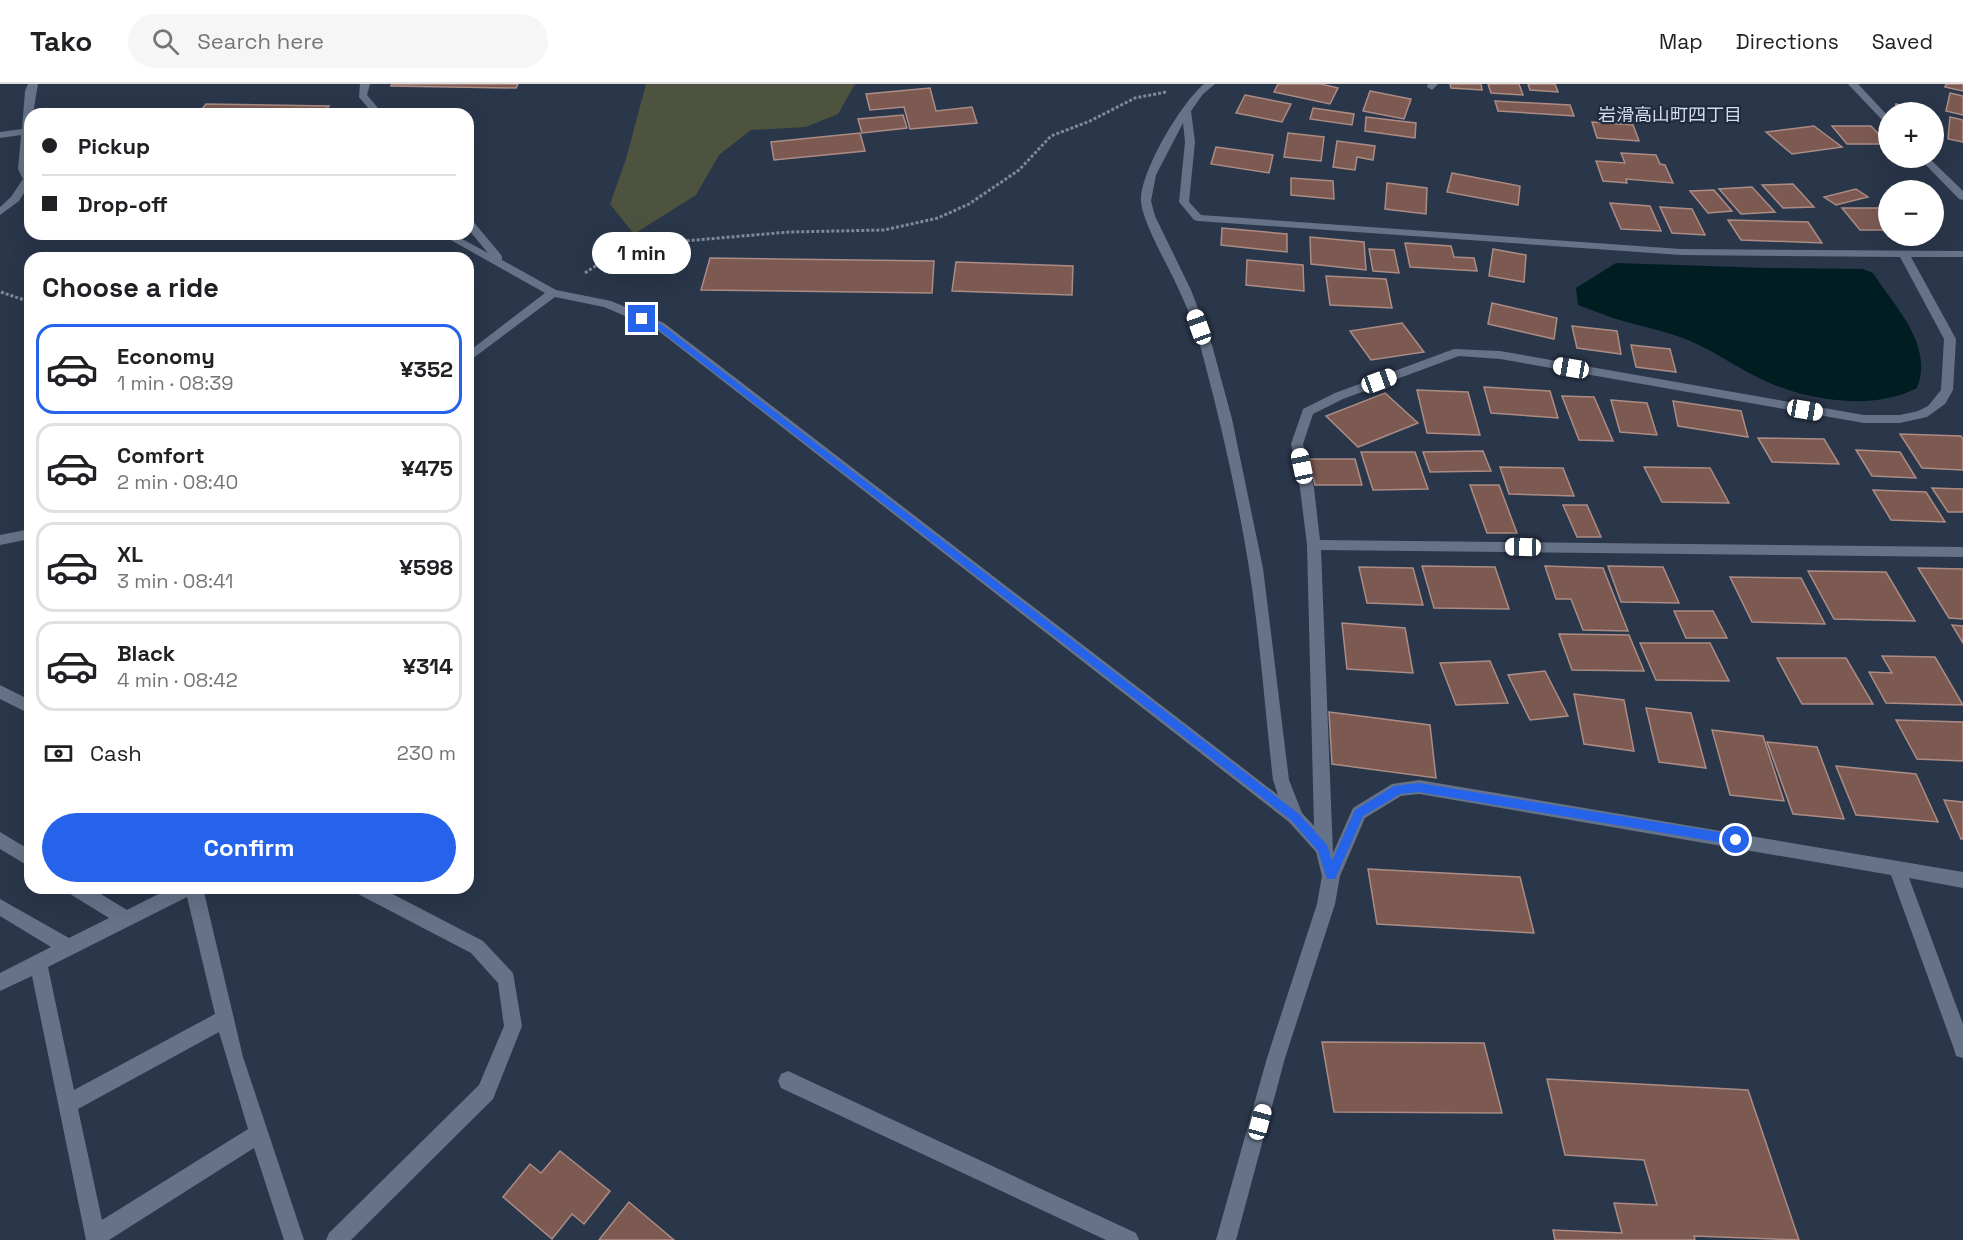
<!DOCTYPE html>
<meta charset="utf-8">
<style>
:root{--surface:#fff;--page:#f6f6f6;--text:#202124;--muted:#757577;--line:#e0e0e0;--accent:#2563eb}
body{margin:0;font-family:"Space Grotesk","Noto Sans JP",sans-serif;background:var(--page);color:var(--text);height:100vh;display:flex;flex-direction:column;font-size:22px;white-space:nowrap}
*{box-sizing:border-box;margin:0}
p{font-size:20px;color:var(--muted)}
.icon{flex:none;width:33px;height:33px;fill:none;stroke:currentColor;stroke-width:2;stroke-linecap:round;stroke-linejoin:round}
.map{position:relative;flex:1;overflow:hidden}
.panel{position:absolute;left:24px;top:168px;width:450px;height:642px;display:flex;flex-direction:column;background:var(--surface);border-radius:18px;box-shadow:0 6px 24px #0002}
.panel>*{flex:none}
.guide{position:absolute;left:24px;top:24px;width:450px;height:132px;border-radius:18px;box-shadow:0 6px 24px #0002;display:grid;align-content:center;height:132px;padding:0 18px;background:var(--surface)}
.controls{position:absolute;left:1878px;top:18px;display:grid;gap:12px}
.controls a{display:grid;place-items:center;width:66px;height:66px;border-radius:50%;background:var(--surface);box-shadow:0 6px 24px #0002;font-size:30px}
.end{position:absolute;width:27px;height:27px;margin:-14px;border:8px solid #2563eb;background:#fff;box-shadow:0 0 0 3px #fff}
.from{border-radius:50%}
.bubble{position:absolute;height:42px;border-radius:21px;background:var(--surface);box-shadow:0 6px 24px #0002;font-size:20px;font-weight:700;line-height:42px;text-align:center}
.car{position:absolute;width:18px;height:36px;margin:-18px -9px;border-radius:8px;box-shadow:0 0 4px 2px #0007;background:linear-gradient(#fff 24%,#345 0 40%,#fff 0 76%,#345 0 86%,#fff 0)}
.guide b{display:flex;align-items:center;gap:21px;height:57px;font-size:22px}
.guide b+b{border-top:2px solid var(--line)}
.guide i{width:15px;height:15px;background:var(--text)}
ul{padding:0;list-style:none}
li{display:flex;align-items:center;gap:18px;height:90px;margin:0 12px 9px;padding:0 6px;border:3px solid var(--line);border-radius:18px}
li div{flex:1}
li b{display:block;font-size:22px}
li em{font-style:normal;font-weight:700}
li.on{border-color:var(--accent)}
li>.icon{width:54px;height:54px;stroke-width:1.5}
h2{padding:0 18px;font-size:27px;line-height:72px}
.pay{display:flex;align-items:center;gap:15px;height:66px;padding:0 18px;font-size:22px}
.pay p{margin-inline-start:auto}
.primary-button{display:flex;gap:12px;margin-top:auto;padding:12px 18px}
.primary-button a{flex:1;height:69px;border-radius:36px;background:var(--accent);color:#fff;font-size:24px;font-weight:700;line-height:69px;text-align:center}
header{display:flex;align-items:center;gap:36px;box-sizing:border-box;height:84px;padding:0 30px;background:var(--surface);border-bottom:2px solid var(--line)}
header strong{font-size:28px}
nav{display:flex;gap:33px;margin-inline-start:auto;font-size:21px}
.search{width:420px;height:54px;background:var(--page);display:flex;align-items:center;gap:15px;box-sizing:border-box;padding:0 21px;border-radius:33px;color:var(--muted);font-size:22px}
.map>svg:first-child{display:block}
.green{fill:#4d533e}
.water{fill:#001d22}
.building{fill:#7c5a52;stroke:#ab8c85;stroke-width:1.5}
.lines{fill:none;stroke-linecap:round;stroke-linejoin:round}
.path{stroke:#7f899a;stroke-width:3;stroke-dasharray:3 2;stroke-linecap:butt}
.minor{fill:#657288;fill-rule:evenodd}
.route{fill:#2563eb}
.labels{text-anchor:middle;dominant-baseline:central;stroke-width:4.5;stroke-linejoin:round;paint-order:stroke}
.far-neighbourhood-label{font-size:18px;fill:#d6deeb;stroke:#202b3f}
</style>
<header>
<strong>Tako</strong>
<div class="search"><svg class="icon" aria-label="search" viewBox="0 0 24 24"><circle cx="10" cy="10" r="6"/><path d="M15 15l6 6"/></svg>Search here</div>
<nav><a>Map</a><a>Directions</a><a>Saved</a></nav>
</header>
<div class="map">
<svg width="1963" height="1156" viewBox="0 0 1963 1156">
<rect width="100%" height="100%" fill="#2a364a"/>
<polygon class="green" points="646,0 855,0 838,30 806,43 751,46 719,71 696,111 634,150 610,120 626,75"/>
<path class="water" d="M1616,179l152,5 95,1 10,4c22,34 61,72 44,115 -47,24 -115,12 -160,-11 -24,-12 -45,-27 -69,-37 -25,-10 -50,-14 -75,-22 -12,-4 -23,-9 -35,-13l-2,-17z"/>
<g class="building">
<polygon points="392,0 518,0 516,4 391,2"/>
<polygon points="1278,0 1321,0 1338,4 1330,20 1274,8"/>
<polygon points="1450,0 1481,0 1482,6 1451,4"/>
<polygon points="1488,0 1519,0 1523,11 1491,9"/>
<polygon points="1528,0 1555,0 1558,8 1530,6"/>
<polygon points="1946,0 1963,0 1963,7 1945,3"/>
<polygon points="930,4 936,27 972,23 977,39 910,45 904,23 870,26 866,10"/>
<polygon points="1370,7 1411,15 1404,35 1363,27"/>
<polygon points="1950,9 1963,12 1963,31 1946,27"/>
<polygon points="1245,11 1291,20 1282,38 1236,29"/>
<polygon points="1495,17 1570,21 1574,32 1498,27"/>
<polygon points="206,20 329,22 323,30 198,30"/>
<polygon points="1896,20 1932,28 1894,28"/>
<polygon points="1313,24 1354,30 1352,41 1310,35"/>
<polygon points="903,31 907,44 862,49 858,35"/>
<polygon points="1366,33 1416,39 1415,54 1365,47"/>
<polygon points="1950,33 1963,36 1963,58 1948,55"/>
<polygon points="1592,38 1633,41 1639,57 1597,54"/>
<polygon points="1814,42 1842,63 1792,70 1766,48"/>
<polygon points="1832,42 1871,42 1888,60 1847,60"/>
<polygon points="860,49 865,67 774,76 771,58"/>
<polygon points="1288,49 1324,53 1321,77 1284,73"/>
<polygon points="1337,57 1375,62 1373,76 1357,73 1355,86 1333,83"/>
<polygon points="1216,63 1273,71 1269,89 1211,80"/>
<polygon points="1621,69 1656,71 1660,80 1665,81 1673,99 1626,95 1627,99 1603,97 1596,77 1625,79"/>
<polygon points="1452,89 1520,102 1518,121 1447,108"/>
<polygon points="1291,94 1333,97 1334,115 1291,111"/>
<polygon points="1387,99 1427,104 1426,130 1385,125"/>
<polygon points="1793,100 1814,123 1783,124 1762,101"/>
<polygon points="1752,103 1775,128 1741,130 1719,105"/>
<polygon points="1856,105 1868,113 1836,121 1824,113"/>
<polygon points="1714,106 1732,127 1708,129 1690,107"/>
<polygon points="1610,119 1650,122 1661,147 1621,145"/>
<polygon points="1660,123 1692,125 1705,151 1672,149"/>
<polygon points="1842,124 1888,124 1888,146 1860,146"/>
<polygon points="1728,136 1808,138 1822,159 1741,156"/>
<polygon points="1222,144 1287,150 1287,168 1221,161"/>
<polygon points="1310,153 1364,158 1366,186 1311,180"/>
<polygon points="1405,159 1451,162 1454,173 1474,174 1477,187 1410,183"/>
<polygon points="1369,165 1394,166 1399,189 1373,187"/>
<polygon points="1493,165 1526,171 1524,198 1489,192"/>
<polygon points="710,174 934,177 932,209 701,206"/>
<polygon points="1247,176 1303,181 1304,207 1246,201"/>
<polygon points="956,178 1073,182 1072,211 952,207"/>
<polygon points="1326,192 1386,195 1392,224 1330,221"/>
<polygon points="1492,219 1557,234 1554,255 1488,240"/>
<polygon points="1402,239 1424,268 1371,276 1350,247"/>
<polygon points="1572,242 1617,247 1621,270 1577,264"/>
<polygon points="1631,261 1670,265 1676,288 1636,283"/>
<polygon points="1484,303 1550,307 1558,334 1491,329"/>
<polygon points="1417,306 1468,308 1480,351 1427,349"/>
<polygon points="1385,309 1418,339 1358,363 1326,332"/>
<polygon points="1562,312 1594,313 1613,357 1579,356"/>
<polygon points="1611,316 1647,319 1657,351 1620,348"/>
<polygon points="1673,317 1741,327 1748,353 1678,342"/>
<polygon points="1900,350 1961,352 1963,355 1963,386 1922,384"/>
<polygon points="1758,354 1824,355 1839,380 1772,378"/>
<polygon points="1856,366 1900,368 1916,394 1872,392"/>
<polygon points="1483,367 1491,387 1430,388 1423,368"/>
<polygon points="1361,368 1415,368 1428,405 1373,406"/>
<polygon points="1308,375 1355,375 1362,401 1315,401"/>
<polygon points="1500,383 1563,384 1574,412 1509,410"/>
<polygon points="1644,383 1710,384 1729,419 1662,418"/>
<polygon points="1470,401 1499,401 1517,449 1487,449"/>
<polygon points="1932,404 1963,405 1963,428 1948,428"/>
<polygon points="1873,406 1926,408 1945,438 1891,436"/>
<polygon points="1563,421 1587,421 1601,453 1577,453"/>
<polygon points="1422,482 1495,483 1509,525 1434,524"/>
<polygon points="1545,482 1603,484 1628,547 1583,546 1571,515 1556,515"/>
<polygon points="1608,482 1663,483 1679,519 1621,518"/>
<polygon points="1359,483 1413,484 1423,521 1367,519"/>
<polygon points="1918,484 1963,485 1963,535 1949,534"/>
<polygon points="1808,487 1886,488 1915,537 1834,535"/>
<polygon points="1730,493 1801,494 1825,540 1752,538"/>
<polygon points="1674,527 1713,527 1727,554 1686,554"/>
<polygon points="1342,539 1405,544 1413,589 1347,585"/>
<polygon points="1952,541 1963,542 1963,559"/>
<polygon points="1559,550 1629,551 1644,587 1572,586"/>
<polygon points="1640,559 1710,559 1729,597 1656,596"/>
<polygon points="1882,572 1935,573 1963,621 1886,619 1869,588 1892,589"/>
<polygon points="1777,574 1846,574 1873,620 1802,620"/>
<polygon points="1490,577 1508,619 1456,621 1440,579"/>
<polygon points="1545,587 1568,632 1530,636 1508,591"/>
<polygon points="1574,610 1624,616 1634,667 1584,660"/>
<polygon points="1646,624 1691,629 1706,684 1659,678"/>
<polygon points="1329,628 1430,641 1436,694 1332,680"/>
<polygon points="1896,636 1963,638 1963,677 1917,675"/>
<polygon points="1712,646 1763,652 1784,717 1730,711"/>
<polygon points="1767,658 1817,663 1844,735 1793,730"/>
<polygon points="1836,682 1916,690 1938,738 1856,731"/>
<polygon points="1944,716 1963,718 1963,755 1961,755"/>
<polygon points="1368,785 1520,793 1534,849 1377,840"/>
<polygon points="1322,958 1484,959 1502,1029 1334,1028"/>
<polygon points="1547,995 1748,1006 1799,1156 1694,1152 1695,1156 1555,1156 1553,1146 1622,1149 1614,1119 1657,1121 1644,1076 1565,1071"/>
<polygon points="560,1067 610,1107 584,1140 572,1130 552,1155 503,1113 530,1080 541,1089"/>
<polygon points="629,1118 674,1156 599,1156"/>
</g>
<g class="lines">
<g class="path">
<polyline points="585,189 626,162 789,148 884,146 938,134 969,120 1019,86 1051,52 1090,37 1135,14 1166,8"/>
<polyline points="1,208 30,218"/>
</g>
<g class="minor">
<polygon points="28,0 38,0 33,30 30,30 28,85 30,100 19,117 0,131 0,123 11,113 23,95 18,85 21,51 0,54 0,48 22,45 25,7"/>
<polygon points="360,0 370,0 367,11 383,30 373,30 359,13"/>
<path d="M1204,0h11l-12,10 -12,17 4,31 -6,60 12,13 480,34 282,2v6h-52l45,82 -3,51 -8,14 -18,13 -27,6h-36l-364,-64 -41,-3 -116,43 -30,15 -10,30 11,44 6,52 643,7v10l-642,-7 12,303 20,-45 39,-24 27,-4 544,92v16l-54,-10 54,146v34l-7,-2 -2,-7 -63,-174 -472,-81 -18,2 -36,22 -25,58 -5,28 -50,154 -49,182h-20l51,-182 50,-154 5,-28 -6,-24 -27,-30 -633,-493 -52,-22 -49,-10 -87,65v-10l77,-59 -105,-59h13l35,19 -20,-24v-10l4,1 30,36v4l54,30 55,11 53,22 614,472 -5,-15c-8,-70 -13,-142 -24,-212 -11,-70 -27,-140 -45,-208 -6,-24 -15,-49 -26,-72 -9,-21 -37,-68 -37,-88 0,-30 41,-98 63,-116zM1183,39l2,19 -6,60 15,18 4,1 483,34 219,2 44,82 -3,51 -13,16 -10,5 -18,4h-36l-364,-64 -46,-2 -119,44 -32,16 -12,35 9,44 7,57 7,281 -12,-13 -13,-33 -26,-212 -31,-149 -20,-74 -21,-55 -36,-74 -4,-15 5,-26z"/>
<polygon points="1428,0 1438,0 1432,6 1427,3"/>
<polygon points="1848,0 1858,0 1888,32 1888,40 1885,39"/>
<polygon points="1919,74 1929,74 1963,107 1963,116 1959,115"/>
<polygon points="30,445 30,455 0,461 0,451"/>
<polygon points="0,601 30,616 30,630 0,615"/>
<polygon points="0,748 30,766 30,783 0,765"/>
<path d="M67,804h24l36,22 43,-22h33l40,169 61,183h-20l-30,-92 -145,92h-23l-54,-264 -32,15v-18l51,-26 -51,-31v-17l69,39 40,-20 -39,-24zM187,813l28,117 -141,76 -26,-123zM219,948l29,97 -146,91 -24,-111z"/>
<polygon points="355,804 381,804 483,857 513,889 522,942 493,1015 351,1156 326,1156 329,1149 479,1001 504,942 498,899 471,869 358,810"/>
<polygon points="788,987 1136,1149 1139,1156 1106,1156 781,1004 778,997 781,990"/>
</g>
</g>
<polygon class="route" points="642,233 662,241 1299,730 1327,761 1332,777 1355,726 1394,702 1419,699 1736,751 1740,753 1740,759 1736,761 1419,708 1400,710 1363,732 1335,795 1327,795 1318,767 1291,736 657,244 639,237 638,235"/>
<g class="labels">
<g class="far-neighbourhood-label">
<text x="1670" y="30">岩滑高山町四丁目</text>
</g>
</g>
</svg>
<div class="controls">
<a>+</a>
<a>−</a>
</div>
<i class="end from" style="left:1736px;top:756px"></i>
<i class="end" style="left:642px;top:235px"></i>
<div class="bubble" style="left:592px;top:148px;width:99px">1 min</div>
<i class="car" style="left:1199px;top:243px;rotate:340deg"></i>
<i class="car" style="left:1571px;top:284px;rotate:280deg"></i>
<i class="car" style="left:1379px;top:297px;rotate:70deg"></i>
<i class="car" style="left:1805px;top:326px;rotate:100deg"></i>
<i class="car" style="left:1302px;top:382px;rotate:348deg"></i>
<i class="car" style="left:1523px;top:463px;rotate:271deg"></i>
<i class="car" style="left:1260px;top:1038px;rotate:15deg"></i>
<div class="guide">
<b><i class="from"></i>Pickup</b>
<b><i></i>Drop-off</b>
</div>
<section class="panel">
<h2>Choose a ride</h2>
<ul>
<li class="on"><svg class="icon" aria-label="car" viewBox="0 0 24 24"><path d="M5 17H2v-5l4-1 3-4h7l3 4 3 1v5h-3M9 17h6M6 11h13"/><circle cx="7" cy="17" r="2"/><circle cx="17" cy="17" r="2"/></svg><div><b>Economy</b><p>1 min · 08:39</p></div><em>¥352</em></li>
<li><svg class="icon" aria-label="car" viewBox="0 0 24 24"><path d="M5 17H2v-5l4-1 3-4h7l3 4 3 1v5h-3M9 17h6M6 11h13"/><circle cx="7" cy="17" r="2"/><circle cx="17" cy="17" r="2"/></svg><div><b>Comfort</b><p>2 min · 08:40</p></div><em>¥475</em></li>
<li><svg class="icon" aria-label="car" viewBox="0 0 24 24"><path d="M5 17H2v-5l4-1 3-4h7l3 4 3 1v5h-3M9 17h6M6 11h13"/><circle cx="7" cy="17" r="2"/><circle cx="17" cy="17" r="2"/></svg><div><b>XL</b><p>3 min · 08:41</p></div><em>¥598</em></li>
<li><svg class="icon" aria-label="car" viewBox="0 0 24 24"><path d="M5 17H2v-5l4-1 3-4h7l3 4 3 1v5h-3M9 17h6M6 11h13"/><circle cx="7" cy="17" r="2"/><circle cx="17" cy="17" r="2"/></svg><div><b>Black</b><p>4 min · 08:42</p></div><em>¥314</em></li>
</ul>
<div class="pay"><svg class="icon" aria-label="cash" viewBox="0 0 24 24"><path d="M3 7h18v10H3z"/><circle cx="12" cy="12" r="2"/></svg>Cash<p>230 m</p></div>
<div class="primary-button"><a>Confirm</a></div>
</section>
</div>
